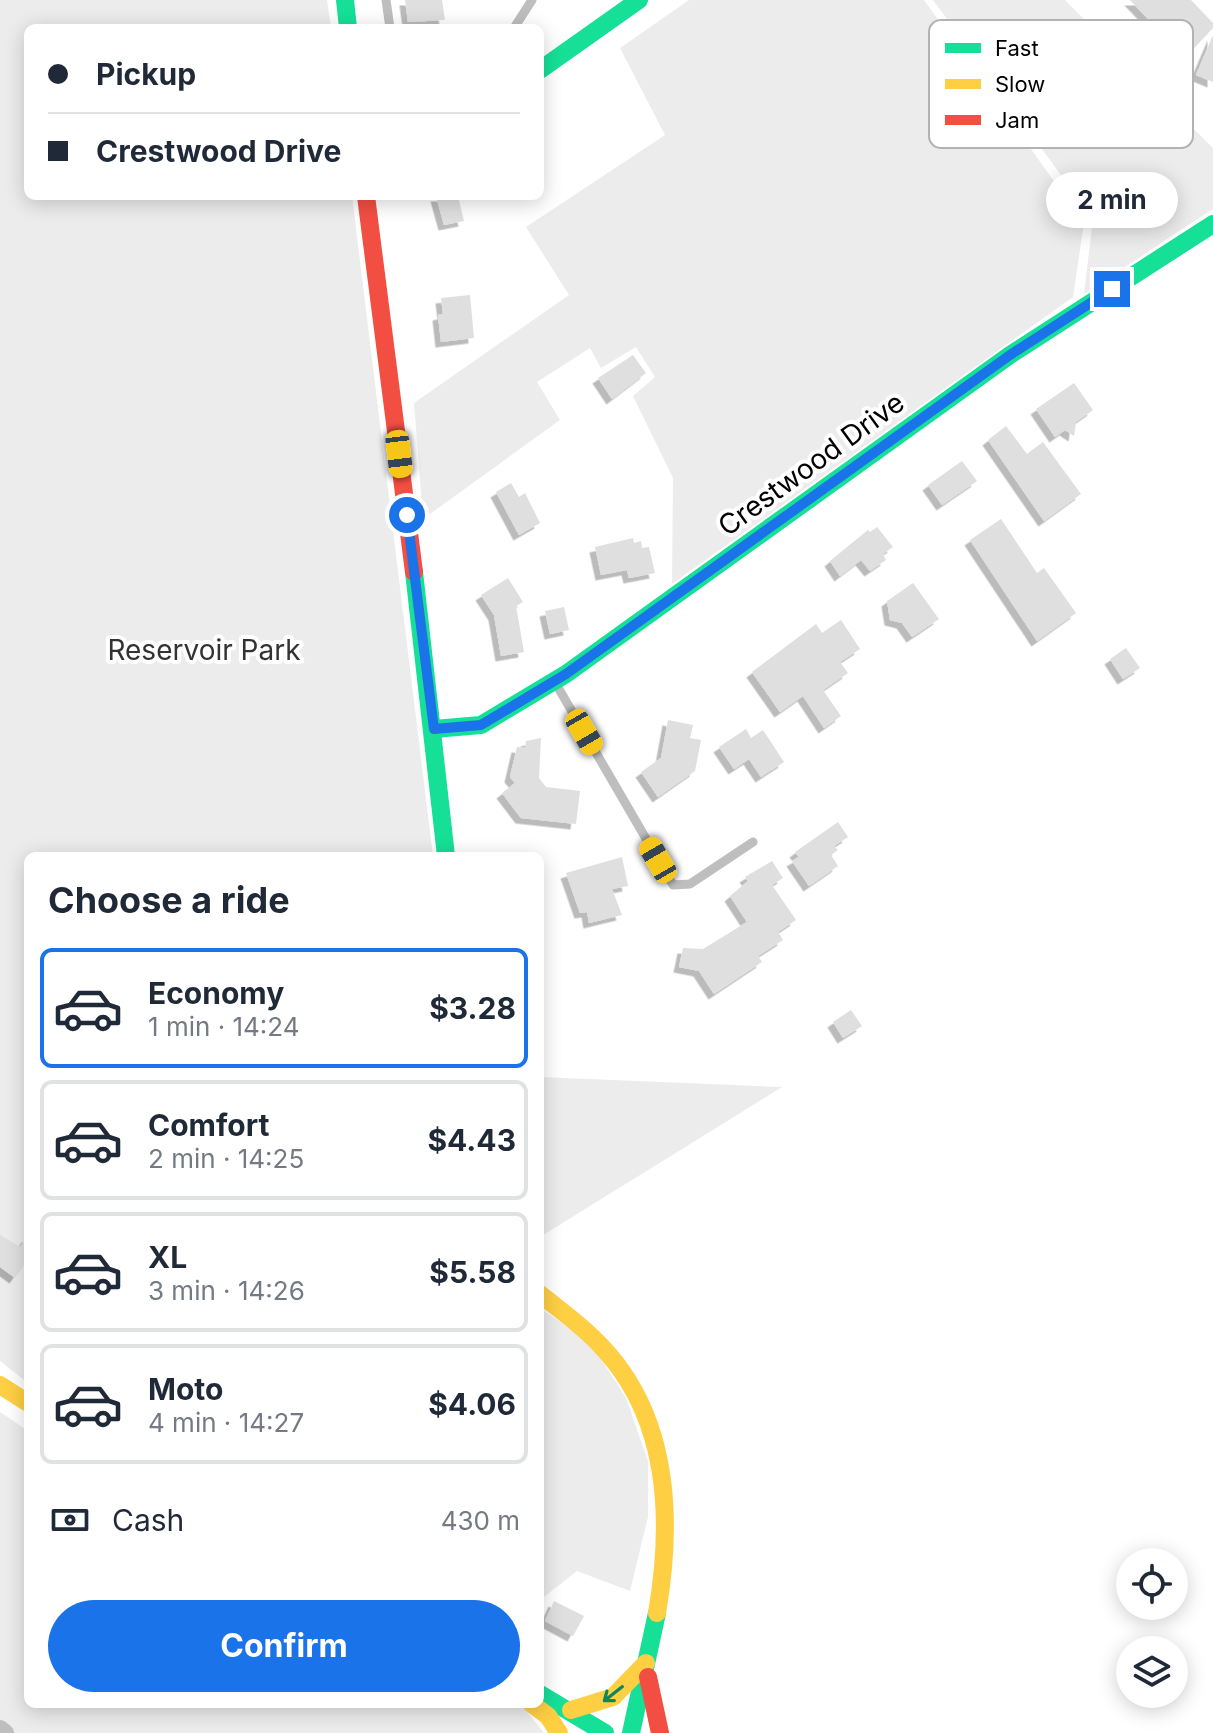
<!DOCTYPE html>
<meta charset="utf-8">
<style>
:root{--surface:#fff;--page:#f6f6f7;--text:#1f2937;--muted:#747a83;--line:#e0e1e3;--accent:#1a73e8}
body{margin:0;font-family:Inter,sans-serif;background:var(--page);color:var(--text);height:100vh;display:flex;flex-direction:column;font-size:30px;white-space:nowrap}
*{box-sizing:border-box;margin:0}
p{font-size:26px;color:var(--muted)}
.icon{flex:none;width:44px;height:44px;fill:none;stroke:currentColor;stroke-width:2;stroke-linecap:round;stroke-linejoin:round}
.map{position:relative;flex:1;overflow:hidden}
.drawer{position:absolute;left:24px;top:852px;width:520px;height:856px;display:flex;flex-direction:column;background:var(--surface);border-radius:12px;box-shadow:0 4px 20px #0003}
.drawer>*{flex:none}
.top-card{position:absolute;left:24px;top:24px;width:520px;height:176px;border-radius:12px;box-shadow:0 4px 20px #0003;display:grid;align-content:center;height:176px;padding:0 24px;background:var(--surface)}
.tools{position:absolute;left:1116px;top:1548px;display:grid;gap:16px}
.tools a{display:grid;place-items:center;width:72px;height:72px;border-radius:50%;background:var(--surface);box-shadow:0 4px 20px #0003;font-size:40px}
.end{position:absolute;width:36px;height:36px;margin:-18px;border:10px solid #1a73e8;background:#fff;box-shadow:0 0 0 4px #fff}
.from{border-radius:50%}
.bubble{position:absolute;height:56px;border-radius:28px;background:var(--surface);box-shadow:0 4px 20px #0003;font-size:26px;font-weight:700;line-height:56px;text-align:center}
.car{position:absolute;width:24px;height:48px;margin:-24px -12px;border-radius:10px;box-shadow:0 0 6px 2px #0007;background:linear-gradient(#f5c518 24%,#345 0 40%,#f5c518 0 76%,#345 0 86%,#f5c518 0)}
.top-card b{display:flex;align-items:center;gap:28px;height:76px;font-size:30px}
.top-card b+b{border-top:2px solid var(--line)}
.top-card i{width:20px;height:20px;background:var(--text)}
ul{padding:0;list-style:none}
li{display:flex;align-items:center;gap:24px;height:120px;margin:0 16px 12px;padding:0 8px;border:4px solid var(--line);border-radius:12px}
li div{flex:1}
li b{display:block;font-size:30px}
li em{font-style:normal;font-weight:700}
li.current{border-color:var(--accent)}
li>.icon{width:72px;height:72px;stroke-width:1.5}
h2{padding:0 24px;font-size:36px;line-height:96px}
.pay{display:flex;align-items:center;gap:20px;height:88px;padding:0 24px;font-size:30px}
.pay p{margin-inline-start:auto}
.action{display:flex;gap:16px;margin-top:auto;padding:16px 24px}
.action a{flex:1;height:92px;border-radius:48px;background:var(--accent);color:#fff;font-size:32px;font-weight:700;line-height:92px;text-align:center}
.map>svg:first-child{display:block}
.green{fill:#ececec}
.building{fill:#dfdfdf;filter:url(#shadow)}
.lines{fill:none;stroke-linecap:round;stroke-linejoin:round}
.lane{stroke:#bebebe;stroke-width:9}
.street{stroke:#bebebe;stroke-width:18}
.fast{stroke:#16e098;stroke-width:18}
.slow{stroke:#ffcf43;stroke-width:18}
.jam{stroke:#f24e42;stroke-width:18}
.oneway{stroke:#0d865b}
.route{stroke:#1a73e8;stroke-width:10}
.labels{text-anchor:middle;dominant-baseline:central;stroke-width:8;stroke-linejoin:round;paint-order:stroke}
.street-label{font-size:28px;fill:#000;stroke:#fff}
.park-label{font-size:28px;fill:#333;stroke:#fff}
.key{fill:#fff;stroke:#b2b2b2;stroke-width:2}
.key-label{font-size:22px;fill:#000}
</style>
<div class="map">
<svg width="1213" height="1733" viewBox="0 0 1213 1733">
<defs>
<filter id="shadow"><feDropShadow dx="-5.5" dy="5.5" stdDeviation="0" flood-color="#0004"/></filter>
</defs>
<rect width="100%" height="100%" fill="#fff"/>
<g class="green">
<polygon points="0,0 327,0 331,28 28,28 28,196 352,196 433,856 28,856 28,1383 0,1361"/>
<polygon points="689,0 924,0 1084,223 1073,297 672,584 673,478 633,396 655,377 636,347 601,368 590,348 537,382 560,420 423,519 414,403 569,295 526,227 665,135 620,48"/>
<polygon points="933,0 1065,0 1213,148 1213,209 1084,294 1093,219"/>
<polygon points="540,1077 782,1087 540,1237"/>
<polygon points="540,1308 590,1342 626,1398 648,1461 648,1517 630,1591 577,1571 540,1600"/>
<polygon points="0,1412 28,1431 28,1704 521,1704 544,1733 0,1733"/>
</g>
<g class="building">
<polygon points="405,0 442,0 445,20 408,22"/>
<polygon points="1130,0 1191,0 1213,23 1213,28 1176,67 1143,30 1151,22"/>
<polygon points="1213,35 1213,82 1196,75"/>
<polygon points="436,196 458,196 464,221 444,225"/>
<polygon points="470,295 474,338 441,342 438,315 443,314 441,298"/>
<polygon points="633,355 646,373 612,399 598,378"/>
<polygon points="1074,383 1093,410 1076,422 1074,436 1065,430 1055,437 1036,409"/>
<polygon points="1006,426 1027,454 1043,442 1081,494 1044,521 988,440"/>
<polygon points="962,461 977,481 942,505 928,485"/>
<polygon points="511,483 519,497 525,493 540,523 519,535 496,492"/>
<polygon points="1001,519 1037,573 1044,568 1076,613 1037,641 970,540"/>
<polygon points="877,527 893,547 883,554 886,560 870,571 861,560 840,576 830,561 868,530 870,532"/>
<polygon points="633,538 634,543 641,541 642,548 649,547 655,573 629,578 627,570 601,575 595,547"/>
<polygon points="508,578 523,602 516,606 524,652 501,656 494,615 481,595"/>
<polygon points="913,583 939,619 912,637 902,623 890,620 887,601"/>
<polygon points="564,607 569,630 550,634 545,611"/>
<polygon points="841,620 860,649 840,662 848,673 823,690 841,716 824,728 803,696 780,712 752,672 816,624 822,633"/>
<polygon points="1126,648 1140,668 1123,679 1110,659"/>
<polygon points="668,720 693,725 690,738 701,740 695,771 658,797 641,772 661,758"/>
<polygon points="746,729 751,738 763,730 784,762 761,777 749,759 734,769 719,747"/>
<polygon points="541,738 539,778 546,787 580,791 576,824 521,818 502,793 515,783 510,777 517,747 525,748 526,741"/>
<polygon points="838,822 848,837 834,846 838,850 831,855 838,866 809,886 792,861 799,857 795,852"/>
<polygon points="622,857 628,886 612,889 622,915 589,923 587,912 580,913 566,873"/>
<polygon points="772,861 783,878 772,885 796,920 778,932 783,940 758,956 762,962 714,994 699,971 679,967 683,948 703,949 747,922 730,896 748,881 745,877"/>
<polygon points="851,1010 862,1026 843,1038 833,1022"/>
<polygon points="0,1235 20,1247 28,1236 28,1260 15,1278 0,1267"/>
<polygon points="554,1601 584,1616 573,1636 545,1621"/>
</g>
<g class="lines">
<g class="lane">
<polyline points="386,0 390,28"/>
<polyline points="514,28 532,0"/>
<polyline points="556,684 673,885 690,884 753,842"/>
</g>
<polyline class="street" points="0,1729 5,1733"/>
<g class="fast">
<polyline points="345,0 348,28"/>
<polyline points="540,70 639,0"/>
<polyline points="414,572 446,856"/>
<polyline points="434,729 481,725 566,674 1010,355 1213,224"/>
<polyline points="540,1694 605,1733"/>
<polyline points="631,1733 657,1613"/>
</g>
<g class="slow">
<path d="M540,1294c21,17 43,32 61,52 69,72 72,174 56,267"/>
<polyline points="0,1385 28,1403"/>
<polyline points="532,1704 548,1716 559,1733"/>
<polyline points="571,1710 613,1697 646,1663"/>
</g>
<g class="jam">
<polyline points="366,196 414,572"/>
<polyline points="648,1677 660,1733"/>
</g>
</g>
<defs><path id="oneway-shaft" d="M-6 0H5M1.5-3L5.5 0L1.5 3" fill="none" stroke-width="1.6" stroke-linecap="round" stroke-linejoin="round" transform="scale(2)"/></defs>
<use class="oneway" href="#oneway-shaft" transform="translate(613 1694) rotate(142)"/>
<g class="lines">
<polyline class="route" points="407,515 434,729 481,725 566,674 1010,355 1112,289"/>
</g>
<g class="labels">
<g class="street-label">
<text transform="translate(811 464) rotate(-36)">Crestwood Drive</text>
</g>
<g class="park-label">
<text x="204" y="650">Reservoir Park</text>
</g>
</g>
<rect x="929" y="20" width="264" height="128" rx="12" class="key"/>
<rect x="945" y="43" width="36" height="10" fill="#16e098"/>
<rect x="945" y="79" width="36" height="10" fill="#ffcf43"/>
<rect x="945" y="115" width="36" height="10" fill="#f24e42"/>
<g class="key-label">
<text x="995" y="56">Fast</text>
<text x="995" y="92">Slow</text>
<text x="995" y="128">Jam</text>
</g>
</svg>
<div class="tools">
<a><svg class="icon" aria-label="locate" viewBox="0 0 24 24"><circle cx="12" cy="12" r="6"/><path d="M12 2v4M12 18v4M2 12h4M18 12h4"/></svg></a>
<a><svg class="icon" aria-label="layers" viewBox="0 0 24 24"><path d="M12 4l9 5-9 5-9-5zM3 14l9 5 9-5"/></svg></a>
</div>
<i class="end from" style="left:407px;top:515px"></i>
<i class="end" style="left:1112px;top:289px"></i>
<div class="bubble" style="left:1046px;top:172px;width:132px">2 min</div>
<i class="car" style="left:399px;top:454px;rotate:173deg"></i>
<i class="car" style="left:584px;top:732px;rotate:150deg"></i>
<i class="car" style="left:658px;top:860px;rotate:330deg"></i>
<div class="top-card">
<b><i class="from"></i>Pickup</b>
<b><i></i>Crestwood Drive</b>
</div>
<section class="drawer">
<h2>Choose a ride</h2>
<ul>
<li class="current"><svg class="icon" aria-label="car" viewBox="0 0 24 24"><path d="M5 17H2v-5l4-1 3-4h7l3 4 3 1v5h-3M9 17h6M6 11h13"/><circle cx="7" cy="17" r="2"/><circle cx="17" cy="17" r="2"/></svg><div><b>Economy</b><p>1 min · 14:24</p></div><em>$3.28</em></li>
<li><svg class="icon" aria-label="car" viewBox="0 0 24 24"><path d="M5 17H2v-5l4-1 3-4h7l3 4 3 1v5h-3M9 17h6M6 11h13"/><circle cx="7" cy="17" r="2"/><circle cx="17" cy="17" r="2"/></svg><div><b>Comfort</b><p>2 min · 14:25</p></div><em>$4.43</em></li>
<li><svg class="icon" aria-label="car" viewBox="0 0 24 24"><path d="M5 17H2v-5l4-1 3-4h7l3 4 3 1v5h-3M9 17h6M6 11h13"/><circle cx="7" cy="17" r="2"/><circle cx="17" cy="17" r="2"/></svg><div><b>XL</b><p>3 min · 14:26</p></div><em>$5.58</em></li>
<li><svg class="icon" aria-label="car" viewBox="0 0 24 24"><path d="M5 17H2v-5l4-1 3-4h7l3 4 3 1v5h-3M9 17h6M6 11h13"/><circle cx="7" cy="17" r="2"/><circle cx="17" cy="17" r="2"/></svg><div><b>Moto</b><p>4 min · 14:27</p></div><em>$4.06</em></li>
</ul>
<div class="pay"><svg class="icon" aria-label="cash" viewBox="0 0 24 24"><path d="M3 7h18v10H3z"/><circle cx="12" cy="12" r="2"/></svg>Cash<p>430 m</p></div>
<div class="action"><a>Confirm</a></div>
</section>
</div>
